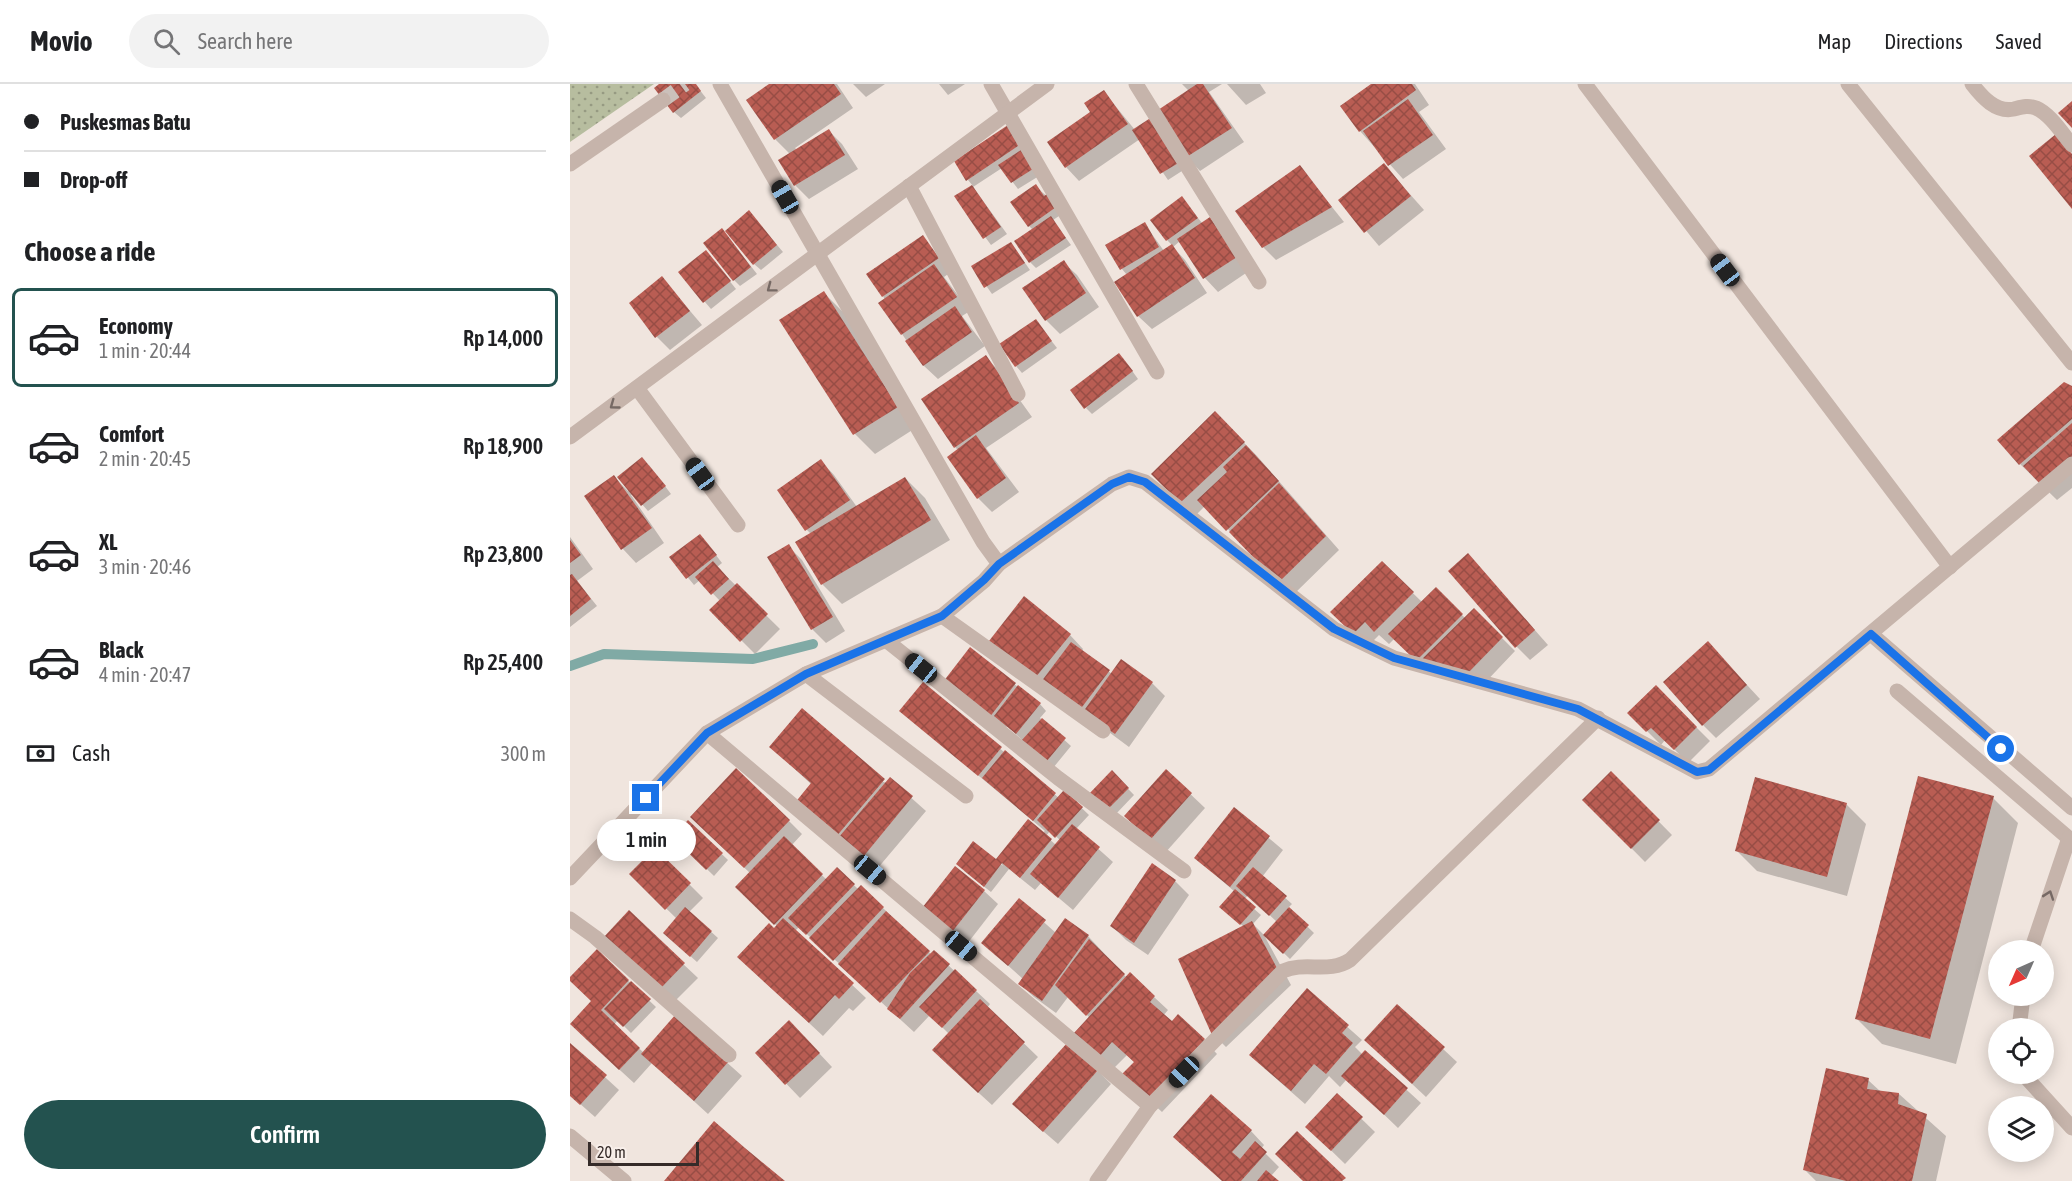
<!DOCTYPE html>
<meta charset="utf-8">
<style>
:root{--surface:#fff;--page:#f2f2f2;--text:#202124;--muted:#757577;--line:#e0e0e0;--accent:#23524f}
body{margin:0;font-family:"Asap Condensed",sans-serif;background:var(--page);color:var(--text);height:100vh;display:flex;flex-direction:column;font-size:22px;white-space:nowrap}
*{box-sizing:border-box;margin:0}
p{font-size:20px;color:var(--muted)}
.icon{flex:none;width:33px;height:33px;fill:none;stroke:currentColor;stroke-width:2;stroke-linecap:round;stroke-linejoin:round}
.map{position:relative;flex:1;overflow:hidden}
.details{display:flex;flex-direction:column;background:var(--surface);width:570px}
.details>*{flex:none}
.top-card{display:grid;align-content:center;height:132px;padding:0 24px;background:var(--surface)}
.needle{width:39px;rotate:225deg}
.tools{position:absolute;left:1418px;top:856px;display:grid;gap:12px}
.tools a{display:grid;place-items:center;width:66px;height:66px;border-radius:50%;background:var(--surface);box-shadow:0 3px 15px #0003;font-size:30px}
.scale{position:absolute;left:18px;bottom:15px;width:111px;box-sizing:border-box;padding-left:6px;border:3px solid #352b29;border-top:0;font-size:16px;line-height:21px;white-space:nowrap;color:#352b29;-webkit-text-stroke:4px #f8efea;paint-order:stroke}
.end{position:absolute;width:27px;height:27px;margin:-14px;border:8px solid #1a73e8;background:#fff;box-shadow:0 0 0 3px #fff}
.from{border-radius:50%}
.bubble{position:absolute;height:42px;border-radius:21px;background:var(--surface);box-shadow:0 3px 15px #0003;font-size:20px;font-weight:600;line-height:42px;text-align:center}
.car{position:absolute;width:18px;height:36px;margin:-18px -9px;border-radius:8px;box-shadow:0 0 4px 2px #0007;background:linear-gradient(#222 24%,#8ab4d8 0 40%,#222 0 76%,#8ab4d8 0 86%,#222 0)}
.top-card b{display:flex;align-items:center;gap:21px;height:57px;font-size:22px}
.top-card b+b{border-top:2px solid var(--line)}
.top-card i{width:15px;height:15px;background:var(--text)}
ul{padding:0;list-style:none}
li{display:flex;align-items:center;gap:18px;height:99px;margin:0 12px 9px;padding:0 12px;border:3px solid transparent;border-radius:9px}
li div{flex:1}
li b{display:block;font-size:22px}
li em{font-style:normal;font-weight:600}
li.current{border-color:var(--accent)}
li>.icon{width:54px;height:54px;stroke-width:1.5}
h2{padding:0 24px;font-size:27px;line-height:72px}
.pay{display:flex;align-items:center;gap:15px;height:66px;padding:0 24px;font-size:22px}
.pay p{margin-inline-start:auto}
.action{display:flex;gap:12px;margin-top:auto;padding:12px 24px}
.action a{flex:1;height:69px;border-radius:36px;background:var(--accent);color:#fff;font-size:24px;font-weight:600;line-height:69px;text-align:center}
header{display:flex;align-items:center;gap:36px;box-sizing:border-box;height:84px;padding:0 30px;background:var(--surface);border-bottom:2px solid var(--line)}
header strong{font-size:28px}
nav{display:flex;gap:33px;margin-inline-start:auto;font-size:21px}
.search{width:420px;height:54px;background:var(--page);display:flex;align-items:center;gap:15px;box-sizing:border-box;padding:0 21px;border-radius:33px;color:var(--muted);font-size:22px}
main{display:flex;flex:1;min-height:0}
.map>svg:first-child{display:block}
.park{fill:url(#park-dots)}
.shadow{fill:#0003;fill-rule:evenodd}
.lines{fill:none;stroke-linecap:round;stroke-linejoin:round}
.stream{stroke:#80aaa5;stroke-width:10}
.building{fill:url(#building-cross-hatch)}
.street-tunnel{stroke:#cbc0ba;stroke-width:15;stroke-dasharray:15 8;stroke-linecap:butt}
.lane{stroke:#c6b4ab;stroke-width:15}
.street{stroke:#c6b4ab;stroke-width:15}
.oneway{stroke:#766964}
.route{stroke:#1a73e8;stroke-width:8}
</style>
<header>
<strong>Movio</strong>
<div class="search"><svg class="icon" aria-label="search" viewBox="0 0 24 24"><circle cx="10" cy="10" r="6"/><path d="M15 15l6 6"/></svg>Search here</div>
<nav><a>Map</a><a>Directions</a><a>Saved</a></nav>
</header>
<main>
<section class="details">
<div class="top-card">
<b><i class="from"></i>Puskesmas Batu</b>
<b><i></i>Drop-off</b>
</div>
<h2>Choose a ride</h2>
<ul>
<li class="current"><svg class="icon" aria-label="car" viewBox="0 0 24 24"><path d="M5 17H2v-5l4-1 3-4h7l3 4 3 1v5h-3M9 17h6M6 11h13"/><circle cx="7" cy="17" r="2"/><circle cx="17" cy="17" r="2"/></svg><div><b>Economy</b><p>1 min · 20:44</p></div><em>Rp 14,000</em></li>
<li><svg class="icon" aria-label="car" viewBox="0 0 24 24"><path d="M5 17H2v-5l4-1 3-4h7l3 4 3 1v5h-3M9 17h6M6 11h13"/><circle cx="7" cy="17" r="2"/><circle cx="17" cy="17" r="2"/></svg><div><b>Comfort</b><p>2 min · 20:45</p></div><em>Rp 18,900</em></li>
<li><svg class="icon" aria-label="car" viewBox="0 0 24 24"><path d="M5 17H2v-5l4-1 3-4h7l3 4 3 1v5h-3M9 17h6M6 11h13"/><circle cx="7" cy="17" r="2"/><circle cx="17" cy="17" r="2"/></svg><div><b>XL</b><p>3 min · 20:46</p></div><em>Rp 23,800</em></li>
<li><svg class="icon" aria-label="car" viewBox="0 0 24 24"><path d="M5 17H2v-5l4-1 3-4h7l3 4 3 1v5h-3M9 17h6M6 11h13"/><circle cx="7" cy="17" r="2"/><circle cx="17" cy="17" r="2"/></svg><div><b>Black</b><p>4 min · 20:47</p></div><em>Rp 25,400</em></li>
</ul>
<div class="pay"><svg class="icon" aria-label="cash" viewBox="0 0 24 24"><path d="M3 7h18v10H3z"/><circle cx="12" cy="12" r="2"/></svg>Cash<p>300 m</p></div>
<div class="action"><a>Confirm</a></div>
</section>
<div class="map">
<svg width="1502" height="1097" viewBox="0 0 1502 1097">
<defs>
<pattern id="park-dots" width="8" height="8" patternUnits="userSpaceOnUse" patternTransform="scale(1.5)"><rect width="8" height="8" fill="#b7bd9f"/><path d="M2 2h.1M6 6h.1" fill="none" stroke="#969a82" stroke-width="1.8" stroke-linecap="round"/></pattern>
<pattern id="building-cross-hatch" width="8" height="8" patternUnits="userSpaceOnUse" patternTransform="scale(1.5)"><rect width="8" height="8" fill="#b95d53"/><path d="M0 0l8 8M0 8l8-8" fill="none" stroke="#974d45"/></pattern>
</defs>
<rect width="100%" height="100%" fill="#f0e5de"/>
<polygon class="park" points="0,0 84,0 0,58"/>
<g class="shadow">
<polygon points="92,0 125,0 136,14 111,34 104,28"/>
<polygon points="202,0 267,0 283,24 225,64 227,66 259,47 272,60 288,85 239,115 225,101 220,70 205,55"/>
<polygon points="283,0 315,0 296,13"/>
<polygon points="369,0 395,0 378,11"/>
<polygon points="612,0 652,0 639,8 674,58 630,87 617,73 619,7"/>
<polygon points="657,0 690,0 696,9 676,21"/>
<polygon points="803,0 845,0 859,21 849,28 876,65 833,95 790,47"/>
<polygon points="534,8 565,46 615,85 598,96 570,55 509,97 496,83"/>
<polygon points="437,43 469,92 448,105 432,84 403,103 437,150 421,161 386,113 403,102 398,96"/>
<polygon points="814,81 854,126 809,162 770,116"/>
<polygon points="730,83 774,138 706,176 693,163"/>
<polygon points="465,102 495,128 483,136 501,161 466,184 460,178 463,146 459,142"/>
<polygon points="612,114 632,139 679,187 648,208 635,194 610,157 603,163 615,176 637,209 582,245 568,232 557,191 552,185 574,139 594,167 603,162 597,156"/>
<polygon points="185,135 213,168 191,186 184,180"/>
<polygon points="158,153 187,190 170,202 164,196"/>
<polygon points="353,153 381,188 374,193 400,227 392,232 415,262 368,295 354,282 332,250 313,212"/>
<polygon points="441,159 460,186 422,210 403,183"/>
<polygon points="142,175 166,205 141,225 110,189"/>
<polygon points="493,178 507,191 529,223 490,250 476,236 454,205"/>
<polygon points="92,194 132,241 100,266 87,253"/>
<polygon points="254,209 274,229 347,343 305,370 285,350 211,236"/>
<polygon points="466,237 487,264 452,289 446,282"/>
<polygon points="416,273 429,287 462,333 416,364 449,408 422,428 408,414 379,373 388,366 385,363"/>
<polygon points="555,277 568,295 522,330 516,324"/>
<polygon points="1502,304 1502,404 1487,416 1450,380"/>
<polygon points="645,329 687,372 769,466 723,511 635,422 625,432 583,390"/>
<polygon points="251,377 264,391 287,423 335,394 355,414 380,456 272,520 252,500 241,450 237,446"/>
<polygon points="79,381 101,410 78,427 63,410 61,411 94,459 66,479 53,465 16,412 44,393 58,407"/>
<polygon points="0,453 23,485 7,497 27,522 0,543"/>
<polygon points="136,458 152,479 147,483 210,545 185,570 141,526 150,517 130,496 124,501 101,473"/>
<polygon points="218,462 232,476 275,547 256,559 242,545"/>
<polygon points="812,479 852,518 866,505 896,535 904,526 945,567 909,605 865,590 825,554 819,560 809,551 797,563 762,528"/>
<polygon points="911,485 978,561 960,576 946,562"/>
<polygon points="500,551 513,565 512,567 542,590 582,599 595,612 559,663 434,570"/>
<polygon points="400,566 470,620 476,627 470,634 501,662 483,684 437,642 434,647 388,611"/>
<polygon points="1151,573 1190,615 1146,654 1133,641"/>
<path d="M353,600l136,114 6,-6 24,23 -13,14 37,33 -40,48 -32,-27 -6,7 -26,-21 -18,23 -27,-21 10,-28 29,23 -5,-7 47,-28 -144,-120zM480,747l10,9 -4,5 -10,-9z"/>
<polygon points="1086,603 1140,657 1118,679 1095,656 1091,661 1059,629"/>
<polygon points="201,663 317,699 320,695 356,727 307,785 246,739 242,701"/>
<polygon points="596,687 635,724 595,769 570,746"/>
<polygon points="542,688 564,711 544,732 525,718"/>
<polygon points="1041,689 1102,751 1075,778 1014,716"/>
<polygon points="1423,714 1448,739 1386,980 1312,960 1286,934"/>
<polygon points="1276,720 1296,740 1277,812 1187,787 1167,767"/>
<polygon points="664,725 713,766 692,793 722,820 718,824 744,849 720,875 695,851 707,838 678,811 674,816 691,831 683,840 694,851 721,901 656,963 643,950 674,843 658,829 665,808 626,774"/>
<polygon points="219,737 232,750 221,762 257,796 267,785 288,805 291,803 361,870 364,868 420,920 417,924 468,973 422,1021 377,980 379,950 360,931 344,948 229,843 225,847 296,914 283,927 279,924 253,952 183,887 207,842 167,803 180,789 135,747"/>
<polygon points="118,738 158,776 144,792 104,753"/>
<polygon points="85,766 133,814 119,828 148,854 127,878 101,855 107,835 61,790"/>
<polygon points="605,797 619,811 578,871 556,856 542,842"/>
<polygon points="414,807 428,820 397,860 368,837"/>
<polygon points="449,816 486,849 495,836 518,852 557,894 584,913 598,926 593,932 634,956 647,970 592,1028 567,1005 565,979 557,971 543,985 519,963 520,934 498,913 486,929 464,913 450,900 453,895 413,859"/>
<polygon points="59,829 128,894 103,919 49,868"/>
<polygon points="27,867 86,923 61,949 48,936 44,941 74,969 106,933 172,992 138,1030 82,979 64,999 15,954 23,917"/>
<polygon points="737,907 792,956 785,963 793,971 795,968 851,1019 828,1044 777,995 770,1003 759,992 735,1020 694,984"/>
<polygon points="827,922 887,978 856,1013 809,969"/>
<polygon points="233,952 262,983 230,1014 187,969"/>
<polygon points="0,961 49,1006 25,1033 0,1011"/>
<polygon points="528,987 541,1000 488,1060 458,1034"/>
<polygon points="1298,996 1311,1008 1329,1010 1376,1052 1366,1097 1246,1097 1235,1086"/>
<polygon points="767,1011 805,1048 775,1080 737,1043"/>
<polygon points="681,1047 694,1061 691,1065 709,1083 701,1092 707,1097 653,1097 618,1066"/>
</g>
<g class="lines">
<polyline class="stream" points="0,582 34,570 183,575 243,560"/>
</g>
<g class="building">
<polygon points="89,0 126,0 131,7 103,29 84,4"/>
<polygon points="199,0 264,0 271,10 204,56 176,16"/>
<polygon points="627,0 633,0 662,44 615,74 585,28"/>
<polygon points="801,0 842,0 846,6 789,48 770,22"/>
<polygon points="534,6 558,40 495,84 477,58 520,28 514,19"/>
<polygon points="838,15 863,51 818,82 793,47"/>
<polygon points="1502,17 1502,44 1488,29"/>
<polygon points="582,33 610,78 590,90 562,46"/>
<polygon points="438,41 451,60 396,97 384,77"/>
<polygon points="259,45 275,71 224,102 208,76"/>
<polygon points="1486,50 1502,70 1502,125 1459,72"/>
<polygon points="451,66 463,85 441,99 428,81"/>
<polygon points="814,79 841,112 794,149 768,116"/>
<polygon points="730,81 762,123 692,164 665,127"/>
<polygon points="466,100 474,112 480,108 489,121 458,143 440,118"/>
<polygon points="402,101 431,143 413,155 384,112"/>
<polygon points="612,112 628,134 596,157 580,136"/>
<polygon points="179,126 207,161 183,181 155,147"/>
<polygon points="481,132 496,154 459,179 444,157"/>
<polygon points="640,133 667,173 633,195 607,155"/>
<polygon points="575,138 589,163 550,186 535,161"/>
<polygon points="152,144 181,183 163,197 133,159"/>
<polygon points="353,151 369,174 312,213 296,190"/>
<polygon points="441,158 455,179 414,204 401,182"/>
<polygon points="602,160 625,194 567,233 544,198"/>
<polygon points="136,166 161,197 133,219 108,188"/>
<polygon points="494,176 516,209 475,237 452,204"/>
<polygon points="364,180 387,213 331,251 308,219"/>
<polygon points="92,192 120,227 85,254 59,219"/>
<polygon points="254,207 328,323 283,351 209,236"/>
<polygon points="385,222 402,248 353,282 335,257"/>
<polygon points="466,235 482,257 445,283 429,260"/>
<polygon points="549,269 563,287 514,325 500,306"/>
<polygon points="416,271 449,319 384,364 351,315"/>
<polygon points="1494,298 1502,302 1502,335 1449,381 1427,356"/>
<polygon points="645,327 675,358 610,419 581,390"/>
<polygon points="1502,339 1502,379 1473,403 1453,382"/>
<polygon points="406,351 436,394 407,415 377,373"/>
<polygon points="676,361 709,397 656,447 627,416 657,388 653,383"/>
<polygon points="72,373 96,402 71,422 47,393"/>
<polygon points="251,375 280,416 235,447 207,406"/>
<polygon points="44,391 82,444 51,466 14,412"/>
<polygon points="335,393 361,436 251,501 225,458"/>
<polygon points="709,399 756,452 708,499 659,448"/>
<polygon points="130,450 147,471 116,495 99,473"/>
<polygon points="0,456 11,471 0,479"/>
<polygon points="219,460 263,533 241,546 197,473"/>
<polygon points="898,469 965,546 945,564 878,487"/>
<polygon points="143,477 159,495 141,511 125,493"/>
<polygon points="812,477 844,508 804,548 795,538 783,550 760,528"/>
<polygon points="2,490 21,515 0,532 0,491"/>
<polygon points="167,499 198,530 170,558 139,526"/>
<polygon points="866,503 893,530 846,577 818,550"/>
<polygon points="454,512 501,550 465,594 419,557"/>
<polygon points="904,524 933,553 895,592 850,577"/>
<polygon points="1138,557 1177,601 1132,642 1093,598"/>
<polygon points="501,558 540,586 509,627 471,598"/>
<polygon points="400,563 446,599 419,634 373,598"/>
<polygon points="551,575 583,598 545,650 513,628"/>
<polygon points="353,598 432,663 408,692 329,627"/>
<polygon points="448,601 471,619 446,650 424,632"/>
<polygon points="1086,601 1127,643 1104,666 1081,644 1076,648 1057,629"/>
<polygon points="232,624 315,695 265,754 224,720 241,699 199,663"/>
<polygon points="472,634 496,654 476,678 451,657"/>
<polygon points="435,666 486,709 463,737 412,694"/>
<polygon points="166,684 220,736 174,784 120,733"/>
<polygon points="596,685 622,709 580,756 554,732"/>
<polygon points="542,686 559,704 536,727 517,712"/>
<polygon points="1041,687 1090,736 1061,765 1012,716"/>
<polygon points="1348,692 1424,712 1360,955 1285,935"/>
<polygon points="320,693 343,712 293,773 269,753"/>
<polygon points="1185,693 1277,719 1257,793 1165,767"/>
<polygon points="494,706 513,723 485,754 467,736"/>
<polygon points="664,723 700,752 660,803 624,774"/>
<polygon points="458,735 482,755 450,794 432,779 414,803 386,780 403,757 426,775"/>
<polygon points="118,736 153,769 136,786 102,753"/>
<polygon points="502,740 530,763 488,814 460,790"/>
<polygon points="214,752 253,790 204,841 165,803"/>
<polygon points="85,764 121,799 95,826 59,790"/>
<polygon points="582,779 606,796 564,859 540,842"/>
<polygon points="385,782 415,806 382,848 352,824"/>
<polygon points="267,783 285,800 236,851 218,834"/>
<polygon points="683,783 717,812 699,832 666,802"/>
<polygon points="291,801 314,823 263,877 239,854"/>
<polygon points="665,805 686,823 670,841 649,823"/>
<polygon points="449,814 476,836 438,882 411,859"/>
<polygon points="115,823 142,847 120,873 93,849"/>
<polygon points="719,823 739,841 713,870 693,851"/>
<polygon points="59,826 115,879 88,907 33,854"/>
<polygon points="316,827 360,867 310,919 268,880"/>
<polygon points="213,834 284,899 269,915 265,911 239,939 167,873 199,839 204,844"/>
<polygon points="495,834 519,851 472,917 448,900"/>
<polygon points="682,837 708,886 642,951 608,875"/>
<polygon points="519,855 555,890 516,932 485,901"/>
<polygon points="27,865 59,896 31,926 70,964 49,986 0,940 21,917 0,897 0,893"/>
<polygon points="364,866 380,880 330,935 317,925 340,889"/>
<polygon points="385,885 407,906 372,944 349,923"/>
<polygon points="560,888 585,912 580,918 602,937 608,930 635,955 578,1016 551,991 564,978 542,958 529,973 504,949"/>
<polygon points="61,897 81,915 53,943 34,925"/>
<polygon points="737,904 779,941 772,949 783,959 756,990 744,980 721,1007 679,971"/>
<polygon points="410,915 455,958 408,1009 362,966"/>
<polygon points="827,920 875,963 842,1000 794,956"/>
<polygon points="106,930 159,977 124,1017 71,970"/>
<polygon points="219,936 250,969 215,1001 185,969"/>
<polygon points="498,958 529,985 473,1048 442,1020"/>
<polygon points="0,959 37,991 10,1021 0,1012"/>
<polygon points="795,966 838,1004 814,1031 771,992"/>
<polygon points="1256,984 1299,994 1297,1005 1329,1009 1328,1020 1357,1030 1342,1097 1276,1097 1233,1086"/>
<polygon points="767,1009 793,1033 761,1067 735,1043"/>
<polygon points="641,1010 682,1046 662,1068 670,1075 685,1057 697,1068 671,1097 652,1097 603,1053"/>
<polygon points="144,1037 175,1064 215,1097 94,1097"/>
<polygon points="727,1047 776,1094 772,1097 733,1097 705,1070"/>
<polygon points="696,1086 709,1097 687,1097"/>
</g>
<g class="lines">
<polyline class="street-tunnel" points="93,16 115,0"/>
<g class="lane">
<polyline points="1327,607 1502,757"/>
<polyline points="1461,867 1499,754"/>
<polyline points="1449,945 1453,912"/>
<polyline points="1453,990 1502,1044"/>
</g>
<g class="street">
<polyline points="150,0 413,458 429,480"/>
<polyline points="421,0 587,288"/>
<polyline points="566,0 689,198"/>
<polyline points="1015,0 1380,483"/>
<polyline points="1278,0 1502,279"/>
<path d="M1402,0c10,13 24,29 42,25 8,-2 14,-4 22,-1 14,6 26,25 36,37"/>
<polyline points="0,80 93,16"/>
<polyline points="339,102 448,310"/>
<polyline points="67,304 168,441"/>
<polyline points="0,353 477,0"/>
<polyline points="372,532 533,647"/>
<polyline points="1301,550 1502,724"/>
<polyline points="317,557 488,694 614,787"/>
<polyline points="236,590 396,712"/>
<polyline points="137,649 580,1022"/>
<polyline points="0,794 137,649 236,590 372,532 414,497 429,480 542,400 559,393 575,398 764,545 824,574 1008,625 1127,688 1139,685 1502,380"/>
<polyline points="0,835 25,853 159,971"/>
<polyline points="0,1052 54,1097"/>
<path d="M527,1097l53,-75 133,-135c22,-10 46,3 67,-11l248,-242"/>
</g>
</g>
<defs><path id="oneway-chevron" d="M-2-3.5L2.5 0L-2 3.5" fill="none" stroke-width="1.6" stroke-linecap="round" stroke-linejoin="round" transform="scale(1.5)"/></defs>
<g class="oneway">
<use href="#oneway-chevron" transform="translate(201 204) rotate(143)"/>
<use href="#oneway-chevron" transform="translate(44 321) rotate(144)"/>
<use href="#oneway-chevron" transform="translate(1479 811) rotate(-71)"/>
</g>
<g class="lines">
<polyline class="route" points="76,714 137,649 236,590 372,532 414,496 429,480 542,400 559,393 575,398 764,545 824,574 1008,625 1127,688 1139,686 1301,550 1431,665"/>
</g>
</svg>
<div class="tools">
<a><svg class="needle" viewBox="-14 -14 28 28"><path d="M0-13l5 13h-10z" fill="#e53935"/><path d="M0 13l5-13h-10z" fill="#757577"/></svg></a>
<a><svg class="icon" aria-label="locate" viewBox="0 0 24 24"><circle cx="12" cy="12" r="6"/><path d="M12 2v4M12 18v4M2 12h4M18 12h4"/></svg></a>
<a><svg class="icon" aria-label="layers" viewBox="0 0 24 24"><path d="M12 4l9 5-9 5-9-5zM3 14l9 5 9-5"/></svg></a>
</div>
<div class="scale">20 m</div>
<i class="end from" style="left:1431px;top:665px"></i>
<i class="end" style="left:76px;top:714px"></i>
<div class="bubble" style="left:27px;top:735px;width:99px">1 min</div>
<i class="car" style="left:215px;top:113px;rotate:330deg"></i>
<i class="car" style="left:1155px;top:186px;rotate:323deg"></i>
<i class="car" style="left:130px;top:390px;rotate:324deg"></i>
<i class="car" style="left:351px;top:584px;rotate:309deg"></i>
<i class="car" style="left:300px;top:786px;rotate:130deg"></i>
<i class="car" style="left:391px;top:862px;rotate:130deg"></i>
<i class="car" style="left:614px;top:988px;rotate:224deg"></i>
</div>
</main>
